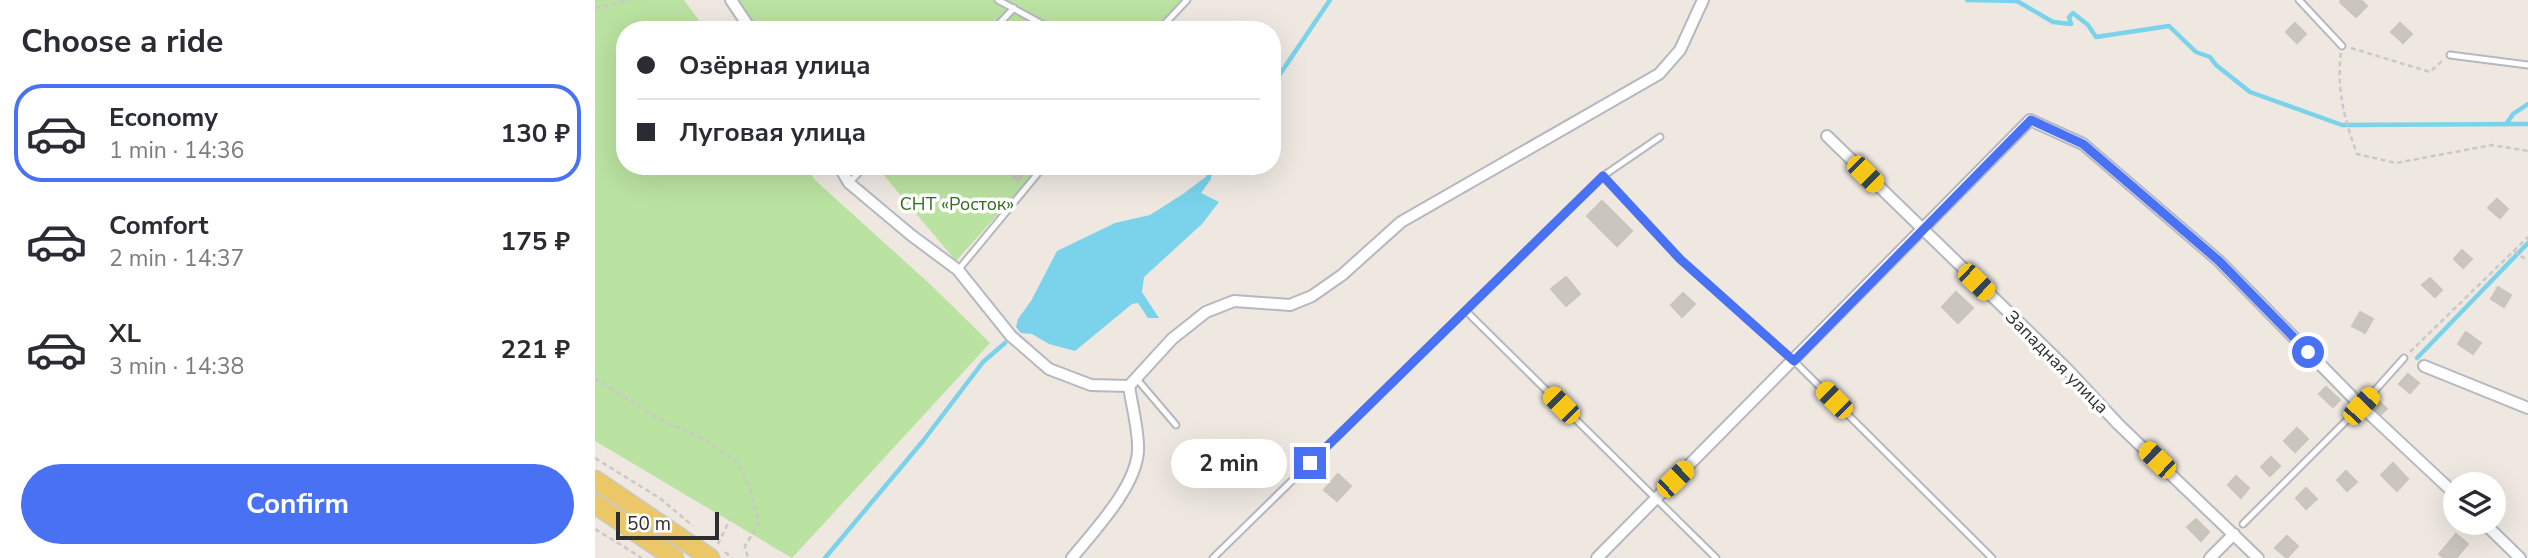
<!DOCTYPE html>
<meta charset="utf-8">
<style>
:root{--surface:#fff;--page:#f7f7f7;--text:#2b2b33;--muted:#7c7c81;--line:#e1e1e2;--accent:#4971f4}
body{margin:0;font-family:"Nunito Sans",sans-serif;background:var(--page);color:var(--text);height:100vh;display:flex;flex-direction:column;font-size:26px;white-space:nowrap}
*{box-sizing:border-box;margin:0}
p{font-size:23px;color:var(--muted)}
.icon{flex:none;width:38px;height:38px;fill:none;stroke:currentColor;stroke-width:2;stroke-linecap:round;stroke-linejoin:round}
.map{position:relative;flex:1;overflow:hidden}
.drawer{display:flex;flex-direction:column;background:var(--surface);width:595px}
.drawer>*{flex:none}
.top-card{position:absolute;left:21px;top:21px;width:665px;height:154px;border-radius:28px;box-shadow:0 7px 28px #0002;display:grid;align-content:center;height:154px;padding:0 21px;background:var(--surface)}
.buttons{position:absolute;left:1848px;top:472px;display:grid;gap:14px}
.buttons a{display:grid;place-items:center;width:63px;height:63px;border-radius:50%;background:var(--surface);box-shadow:0 7px 28px #0002;font-size:35px}
.scale{position:absolute;left:21px;bottom:18px;width:103px;box-sizing:border-box;padding-left:7px;border:4px solid #2e2e2e;border-top:0;font-size:19px;line-height:24px;white-space:nowrap;color:#2e2e2e;-webkit-text-stroke:5px #fff;paint-order:stroke}
.end{position:absolute;width:32px;height:32px;margin:-16px;border:9px solid #4971f4;background:#fff;box-shadow:0 0 0 4px #fff}
.from{border-radius:50%}
.bubble{position:absolute;height:49px;border-radius:24px;background:var(--surface);box-shadow:0 7px 28px #0002;font-size:23px;font-weight:700;line-height:49px;text-align:center}
.car{position:absolute;width:21px;height:42px;margin:-21px -10px;border-radius:9px;box-shadow:0 0 5px 2px #0007;background:linear-gradient(#f5c518 24%,#345 0 40%,#f5c518 0 76%,#345 0 86%,#f5c518 0)}
.top-card b{display:flex;align-items:center;gap:24px;height:66px;font-size:26px}
.top-card b+b{border-top:2px solid var(--line)}
.top-card i{width:18px;height:18px;background:var(--text)}
ul{padding:0;list-style:none}
li{display:flex;align-items:center;gap:21px;height:98px;margin:0 14px 10px;padding:0 7px;border:4px solid transparent;border-radius:28px}
li div{flex:1}
li b{display:block;font-size:26px}
li em{font-style:normal;font-weight:700}
li.active{border-color:var(--accent)}
li>.icon{width:63px;height:63px;stroke-width:1.5}
h2{padding:0 21px;font-size:32px;line-height:84px}
.button{display:flex;gap:14px;margin-top:auto;padding:14px 21px}
.button a{flex:1;height:80px;border-radius:42px;background:var(--accent);color:#fff;font-size:28px;font-weight:700;line-height:80px;text-align:center}
main{display:flex;flex:1;min-height:0}
.map>svg:first-child{display:block}
.green{fill:#bae2a1}
.water{fill:#7ad3eb}
.lines{fill:none;stroke-linecap:round;stroke-linejoin:round}
.stream{stroke:#7ad3eb;stroke-width:4.5}
.building{fill:#cac6bf;stroke:#cac4bb;stroke-width:2}
.lane-casing{stroke:#b5b8c0;stroke-width:9}
.street-casing{stroke:#b5b8c0;stroke-width:14}
.primary-casing{stroke:#c9c9c9;stroke-width:21}
.path{stroke:#c9c9c9;stroke-width:2.5;stroke-dasharray:5 3.5;stroke-linecap:butt}
.lane{stroke:#fff;stroke-width:5}
.street{stroke:#fff;stroke-width:10}
.primary{stroke:#ecc768;stroke-width:18}
.route{stroke:#4971f4;stroke-width:9}
.labels{text-anchor:middle;dominant-baseline:central;stroke-width:7;stroke-linejoin:round;paint-order:stroke}
.park-label{font-size:18px;fill:#326b1e;stroke:#fff}
.street-label{font-size:18px;fill:#2e2e2e;stroke:#fff}
</style>
<main>
<section class="drawer">
<h2>Choose a ride</h2>
<ul>
<li class="active"><svg class="icon" aria-label="car" viewBox="0 0 24 24"><path d="M5 17H2v-5l4-1 3-4h7l3 4 3 1v5h-3M9 17h6M6 11h13"/><circle cx="7" cy="17" r="2"/><circle cx="17" cy="17" r="2"/></svg><div><b>Economy</b><p>1 min · 14:36</p></div><em>130 ₽</em></li>
<li><svg class="icon" aria-label="car" viewBox="0 0 24 24"><path d="M5 17H2v-5l4-1 3-4h7l3 4 3 1v5h-3M9 17h6M6 11h13"/><circle cx="7" cy="17" r="2"/><circle cx="17" cy="17" r="2"/></svg><div><b>Comfort</b><p>2 min · 14:37</p></div><em>175 ₽</em></li>
<li><svg class="icon" aria-label="car" viewBox="0 0 24 24"><path d="M5 17H2v-5l4-1 3-4h7l3 4 3 1v5h-3M9 17h6M6 11h13"/><circle cx="7" cy="17" r="2"/><circle cx="17" cy="17" r="2"/></svg><div><b>XL</b><p>3 min · 14:38</p></div><em>221 ₽</em></li>
</ul>
<div class="button"><a>Confirm</a></div>
</section>
<div class="map">
<svg width="1933" height="558" viewBox="0 0 1933 558">
<rect width="100%" height="100%" fill="#eee8e1"/>
<g class="green">
<polygon points="0,0 89,0 111,30 30,30 30,166 210,166 220,180 337,286 395,343 197,558 0,441"/>
<polygon points="141,0 596,0 569,30 166,30"/>
<polygon points="281,166 446,166 361,261"/>
</g>
<polygon class="water" points="616,173 616,179 606,193 624,202 607,224 549,277 547,292 564,318 553,318 543,303 537,304 480,351 454,344 437,334 426,333 421,327 423,319 436,301 462,251 520,223 555,215 588,194"/>
<g class="lines">
<g class="stream">
<polyline points="1372,0 1422,1 1458,22 1476,24 1474,17 1478,13 1493,25 1501,37 1574,26 1601,52 1615,57 1621,65 1655,92 1747,125 1933,124"/>
<polyline points="677,86 735,0"/>
<polyline points="1912,123 1918,114 1933,104"/>
<polyline points="613,177 621,166"/>
<polyline points="1822,358 1933,243"/>
<polyline points="230,558 328,441 388,362 410,343"/>
</g>
</g>
<g class="building">
<polygon points="1746,0 1766,0 1772,6 1761,17 1745,2"/>
<polygon points="1700,23 1711,34 1702,43 1691,32"/>
<polygon points="1805,23 1817,34 1808,43 1796,32"/>
<polygon points="406,166 433,166 434,168 423,181"/>
<polygon points="1902,199 1913,209 1905,218 1893,208"/>
<polygon points="1007,201 1037,231 1022,246 992,216"/>
<polygon points="1867,250 1877,259 1868,268 1859,259"/>
<polygon points="971,277 985,294 971,306 956,289"/>
<polygon points="1835,278 1847,290 1840,297 1827,285"/>
<polygon points="1903,287 1916,295 1909,307 1896,299"/>
<polygon points="1361,292 1378,308 1363,323 1347,307"/>
<polygon points="1088,293 1100,304 1087,317 1076,305"/>
<polygon points="1765,312 1778,319 1770,333 1757,326"/>
<polygon points="1871,332 1886,343 1878,354 1863,344"/>
<polygon points="1813,374 1824,383 1815,393 1804,384"/>
<polygon points="1731,387 1745,400 1738,407 1724,394"/>
<polygon points="1782,399 1792,409 1785,415 1775,406"/>
<polygon points="1702,428 1713,439 1700,452 1689,441"/>
<polygon points="597,440 618,462 598,481 577,459"/>
<polygon points="1676,457 1685,466 1675,476 1666,467"/>
<polygon points="1798,463 1813,479 1802,491 1786,475"/>
<polygon points="1751,471 1762,482 1752,491 1742,480"/>
<polygon points="743,474 756,486 742,501 729,490"/>
<polygon points="1641,476 1654,488 1646,498 1633,485"/>
<polygon points="1711,488 1722,499 1711,509 1701,498"/>
<polygon points="1601,519 1614,532 1606,541 1592,527"/>
<polygon points="1861,534 1873,544 1861,558 1849,558 1844,554"/>
<polygon points="1692,536 1703,546 1692,558 1680,548"/>
</g>
<g class="lines">
<defs>
<g id="lane">
<polyline points="403,0 458,30"/>
<polyline points="1704,0 1747,46"/>
<polyline points="398,30 419,8"/>
<polyline points="564,30 592,0"/>
<polyline points="1855,55 1933,65"/>
<polyline points="1008,176 1085,259 1199,361 1397,558"/>
<polyline points="255,182 270,166"/>
<polyline points="364,269 449,166"/>
<polyline points="871,311 1121,558"/>
<polyline points="541,378 581,425"/>
<polyline points="1648,524 1766,406 1809,358"/>
<polyline points="618,558 1008,176 1065,137"/>
</g>
<g id="street">
<polyline points="136,0 156,30"/>
<polyline points="1232,136 1471,368 1523,424 1663,558"/>
<polyline points="244,166 254,183 316,235 363,270 416,336 454,369 496,385 534,386 577,339 611,312 639,301 695,305 717,296 747,275 806,222 1064,74 1085,50 1108,0"/>
<polyline points="1829,366 1933,408"/>
<polyline points="1889,523 1925,558"/>
<path d="M477,558c22,-27 64,-71 66,-107 1,-20 -6,-44 -9,-65"/>
<polyline points="1002,558 1435,120 1488,144 1624,261 1766,406 1860,494"/>
<polyline points="1615,558 1639,534"/>
</g>
<g id="primary">
<polyline points="0,480 115,558"/>
<polyline points="0,504 79,558"/>
</g>
</defs>
<use href="#lane" class="lane-casing"/>
<use href="#street" class="street-casing"/>
<use href="#primary" class="primary-casing"/>
<g class="path">
<polyline points="0,8 35,0"/>
<polyline points="1756,48 1835,72 1847,61"/>
<path d="M1746,53c-5,35 4,68 16,101l39,9 96,-18 36,6"/>
<polyline points="1919,251 1933,261"/>
<polyline points="1815,352 1933,237"/>
<polyline points="0,378 64,419 109,439 144,464 156,492 164,523 150,546 153,558"/>
<polyline points="0,458 66,499 98,526"/>
<polyline points="0,529 47,558"/>
<polyline points="123,544 135,519"/>
<polyline points="130,552 137,558"/>
</g>
<use href="#lane" class="lane"/>
<use href="#street" class="street"/>
<use href="#primary" class="primary"/>
</g>
<g class="lines">
<polyline class="route" points="715,463 1008,176 1085,259 1199,361 1436,120 1488,144 1624,261 1713,352"/>
</g>
<g class="labels">
<g class="park-label">
<text x="362" y="204">СНТ «Росток»</text>
</g>
<g class="street-label">
<text transform="translate(1462 362) rotate(45)">Западная улица</text>
</g>
</g>
</svg>
<div class="buttons">
<a><svg class="icon" aria-label="layers" viewBox="0 0 24 24"><path d="M12 4l9 5-9 5-9-5zM3 14l9 5 9-5"/></svg></a>
</div>
<div class="scale">50 m</div>
<i class="end from" style="left:1713px;top:352px"></i>
<i class="end" style="left:715px;top:463px"></i>
<div class="bubble" style="left:576px;top:439px;width:116px">2 min</div>
<i class="car" style="left:1270px;top:174px;rotate:135deg"></i>
<i class="car" style="left:1381px;top:282px;rotate:134deg"></i>
<i class="car" style="left:1239px;top:400px;rotate:315deg"></i>
<i class="car" style="left:966px;top:405px;rotate:315deg"></i>
<i class="car" style="left:1766px;top:406px;rotate:43deg"></i>
<i class="car" style="left:1562px;top:460px;rotate:314deg"></i>
<i class="car" style="left:1080px;top:479px;rotate:46deg"></i>
<div class="top-card">
<b><i class="from"></i>Озёрная улица</b>
<b><i></i>Луговая улица</b>
</div>
</div>
</main>
